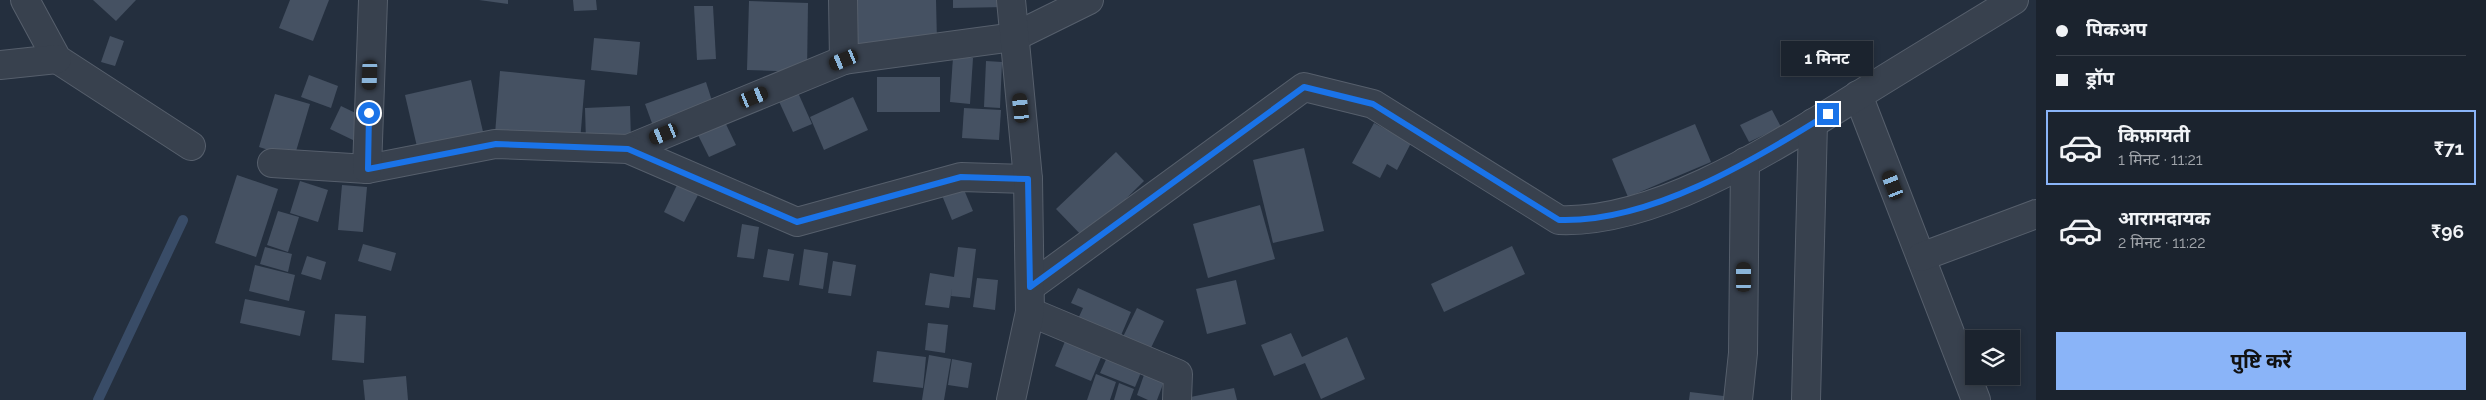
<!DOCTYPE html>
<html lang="hi">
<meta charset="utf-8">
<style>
:root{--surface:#1b232e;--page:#282f3a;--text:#f1f3f6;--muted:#a0a4aa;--line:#39404a;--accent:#8ab4f8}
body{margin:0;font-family:Raleway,"Noto Sans Devanagari",sans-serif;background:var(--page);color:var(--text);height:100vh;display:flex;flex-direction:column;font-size:19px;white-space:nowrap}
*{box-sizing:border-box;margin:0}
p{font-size:16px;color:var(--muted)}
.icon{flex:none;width:28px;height:28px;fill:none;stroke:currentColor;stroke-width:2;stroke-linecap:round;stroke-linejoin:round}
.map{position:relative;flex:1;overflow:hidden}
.sheet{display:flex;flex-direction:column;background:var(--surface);width:450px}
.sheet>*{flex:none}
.top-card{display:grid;align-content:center;height:110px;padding:0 20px;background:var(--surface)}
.tools{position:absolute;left:1965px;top:330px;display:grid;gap:10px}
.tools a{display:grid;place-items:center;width:55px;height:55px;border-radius:0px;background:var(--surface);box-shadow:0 2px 8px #0003,0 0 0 1px var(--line);font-size:25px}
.end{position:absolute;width:22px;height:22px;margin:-11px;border:6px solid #1a73e8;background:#fff;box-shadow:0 0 0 2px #fff}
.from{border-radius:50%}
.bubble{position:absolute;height:35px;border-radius:0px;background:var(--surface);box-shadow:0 2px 8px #0003,0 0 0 1px var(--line);font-size:16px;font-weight:700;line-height:35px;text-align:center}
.car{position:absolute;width:15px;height:30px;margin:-15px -8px;border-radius:6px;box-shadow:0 0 4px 1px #0007;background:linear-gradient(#222 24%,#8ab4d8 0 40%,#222 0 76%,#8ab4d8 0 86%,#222 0)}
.top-card b{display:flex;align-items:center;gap:18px;height:48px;font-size:19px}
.top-card b+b{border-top:1px solid var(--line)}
.top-card i{width:12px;height:12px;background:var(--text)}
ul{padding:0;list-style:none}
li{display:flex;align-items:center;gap:15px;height:75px;margin:0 10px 8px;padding:0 10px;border:2px solid transparent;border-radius:0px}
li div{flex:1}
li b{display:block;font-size:19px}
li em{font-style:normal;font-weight:700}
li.selected{border-color:var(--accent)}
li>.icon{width:45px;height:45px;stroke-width:1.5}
.primary-button{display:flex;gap:10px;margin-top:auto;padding:10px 20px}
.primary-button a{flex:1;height:58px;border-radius:0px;background:var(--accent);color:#111;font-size:20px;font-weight:700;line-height:58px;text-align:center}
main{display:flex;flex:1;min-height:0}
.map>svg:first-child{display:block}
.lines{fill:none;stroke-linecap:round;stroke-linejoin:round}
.stream{stroke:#394c67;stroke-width:10}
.building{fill:#455162}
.minor-casing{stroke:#565f6c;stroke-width:30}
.minor{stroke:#38414e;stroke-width:28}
.route{stroke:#1a73e8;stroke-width:6}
</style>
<main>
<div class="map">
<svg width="2036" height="400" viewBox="0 0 2036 400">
<rect width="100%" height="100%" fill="#242f3e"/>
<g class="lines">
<polyline class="stream" points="98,400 183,220"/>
</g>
<g class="building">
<polygon points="93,0 136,0 116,21"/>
<polygon points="290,0 329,0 313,41 279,28"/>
<polygon points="479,0 508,0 508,4"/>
<polygon points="573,0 596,0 597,10 574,11"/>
<polygon points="850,0 936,0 937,42 852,45"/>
<polygon points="953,0 1006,0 1006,7 953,8"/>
<polygon points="749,1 808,3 807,72 747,70"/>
<polygon points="694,6 713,6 716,59 697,60"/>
<polygon points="110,36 124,41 115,66 101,62"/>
<polygon points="594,38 640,42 637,75 591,70"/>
<polygon points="953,57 973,58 970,104 950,102"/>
<polygon points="986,61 1002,62 1000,108 984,107"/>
<polygon points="500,71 585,80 580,142 495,134"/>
<polygon points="309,75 338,86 331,108 301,97"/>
<rect x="877" y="77" width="63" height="35"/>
<polygon points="471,80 484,136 418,151 405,95"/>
<polygon points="706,82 713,104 653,126 645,104"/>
<polygon points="795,86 812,124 793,132 776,95"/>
<polygon points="275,94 310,104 294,158 259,147"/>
<polygon points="853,97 868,130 824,150 810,117"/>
<polygon points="341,106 366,118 355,141 330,129"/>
<polygon points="630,106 631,140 586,142 585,108"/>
<polygon points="964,108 1001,110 999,140 962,138"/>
<polygon points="1772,110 1781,127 1749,142 1740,125"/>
<polygon points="722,116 736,145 709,157 695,129"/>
<polygon points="1374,123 1411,143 1397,170 1387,164 1380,178 1352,163"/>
<polygon points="1695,124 1711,162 1628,197 1612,159"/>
<polygon points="1304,148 1324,231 1273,243 1253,160"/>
<polygon points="1116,152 1144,181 1085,239 1056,209"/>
<polygon points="237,175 278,189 256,257 215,243"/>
<polygon points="300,181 328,190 318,222 290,213"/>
<polygon points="678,183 699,193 684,222 664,212"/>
<polygon points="342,185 367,187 363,232 338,230"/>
<polygon points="962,185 973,211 952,220 941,193"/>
<polygon points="1260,205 1275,259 1208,278 1193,224"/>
<polygon points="278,211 299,217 288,252 267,245"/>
<polygon points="742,224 759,227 754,259 737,257"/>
<polygon points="363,244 396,253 391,271 358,261"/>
<polygon points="1512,246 1525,274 1444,312 1431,284"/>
<polygon points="265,247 292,254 288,272 260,264"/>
<polygon points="958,247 976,249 970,298 951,296 952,288 949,308 925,305 930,273 954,277"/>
<polygon points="768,249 794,254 789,281 763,277"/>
<polygon points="804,249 828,253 823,289 799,285"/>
<polygon points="307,256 326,262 321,280 301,274"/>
<polygon points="833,261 856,265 851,296 828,293"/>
<polygon points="255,265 295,275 289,301 249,291"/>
<polygon points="977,278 998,280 995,310 973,307"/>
<polygon points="1236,280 1246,324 1207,334 1196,289"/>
<polygon points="1078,288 1131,312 1119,340 1077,321 1083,308 1071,303"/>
<polygon points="245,299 305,311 300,336 240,323"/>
<polygon points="1137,308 1164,321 1148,354 1121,341"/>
<polygon points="335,314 366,316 364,363 332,360"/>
<polygon points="928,323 948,325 945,353 925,350"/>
<polygon points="1291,333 1302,357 1347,337 1365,379 1321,399 1305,363 1274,376 1261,345"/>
<polygon points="1068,334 1105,348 1091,381 1055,366"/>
<polygon points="877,351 926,357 923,388 873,382"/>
<polygon points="929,355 951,359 944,400 922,400"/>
<polygon points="1108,355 1142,370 1135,387 1100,373"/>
<polygon points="952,359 972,363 968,388 948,385"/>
<polygon points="1145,372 1165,379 1157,400 1148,400 1137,395"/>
<polygon points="1096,374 1116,382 1110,400 1087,400"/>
<polygon points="406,376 408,400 365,400 363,380"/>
<polygon points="1119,383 1134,389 1130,400 1114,400"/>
<polygon points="1234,388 1237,400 1181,400 1181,399"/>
<polygon points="1690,392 1732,397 1732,400 1689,400"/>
</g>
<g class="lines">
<defs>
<g id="minor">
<polyline points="25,0 57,59 191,146"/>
<polyline points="843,0 844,60"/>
<polyline points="0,65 57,59"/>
<polyline points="1858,95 1976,400"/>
<polyline points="628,149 844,60 1014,37 1089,0"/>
<polyline points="272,163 367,169 495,144 628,149 797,222 961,177 1028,179"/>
<polyline points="367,169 373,0"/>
<polyline points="1921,257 2036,214"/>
<path d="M1030,287l274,-200 69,17 186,116c98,4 217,-74 300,-125 51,-32 103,-63 155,-95"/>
<polyline points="1030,312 1178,374 1177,400"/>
<polyline points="1011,400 1030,312 1028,179 1011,0"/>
<polyline points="1738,400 1743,353 1745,162"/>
<polyline points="1806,400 1813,123"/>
</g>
</defs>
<use href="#minor" class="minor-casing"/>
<use href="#minor" class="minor"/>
</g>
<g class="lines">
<path class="route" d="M369,113l-1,56 128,-25 132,5 169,73 164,-45 67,2 2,108 274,-200 69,17 186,116c90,3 194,-59 269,-106"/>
</g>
</svg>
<div class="tools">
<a><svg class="icon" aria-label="layers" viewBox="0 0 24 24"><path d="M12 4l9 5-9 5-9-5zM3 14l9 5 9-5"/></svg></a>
</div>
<i class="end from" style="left:369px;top:113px"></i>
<i class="end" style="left:1828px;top:114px"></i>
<div class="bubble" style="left:1781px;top:41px;width:92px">1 मिनट</div>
<i class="car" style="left:844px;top:60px;rotate:248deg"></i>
<i class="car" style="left:370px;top:75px;rotate:182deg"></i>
<i class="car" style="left:754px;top:97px;rotate:68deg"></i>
<i class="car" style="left:1021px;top:108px;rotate:354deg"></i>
<i class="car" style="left:664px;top:134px;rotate:248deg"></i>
<i class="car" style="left:1893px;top:185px;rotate:339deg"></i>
<i class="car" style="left:1744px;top:277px;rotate:0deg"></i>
</div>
<section class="sheet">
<div class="top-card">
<b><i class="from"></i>पिकअप</b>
<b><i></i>ड्रॉप</b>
</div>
<ul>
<li class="selected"><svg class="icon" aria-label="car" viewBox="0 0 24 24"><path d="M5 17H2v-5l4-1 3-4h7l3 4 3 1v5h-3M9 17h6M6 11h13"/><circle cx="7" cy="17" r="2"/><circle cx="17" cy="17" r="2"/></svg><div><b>किफ़ायती</b><p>1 मिनट · 11:21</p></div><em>₹71</em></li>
<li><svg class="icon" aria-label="car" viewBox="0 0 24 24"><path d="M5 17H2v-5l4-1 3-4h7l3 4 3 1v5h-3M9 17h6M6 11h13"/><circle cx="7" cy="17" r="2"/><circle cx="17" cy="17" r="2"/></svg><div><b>आरामदायक</b><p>2 मिनट · 11:22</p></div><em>₹96</em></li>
</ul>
<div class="primary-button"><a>पुष्टि करें</a></div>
</section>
</main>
